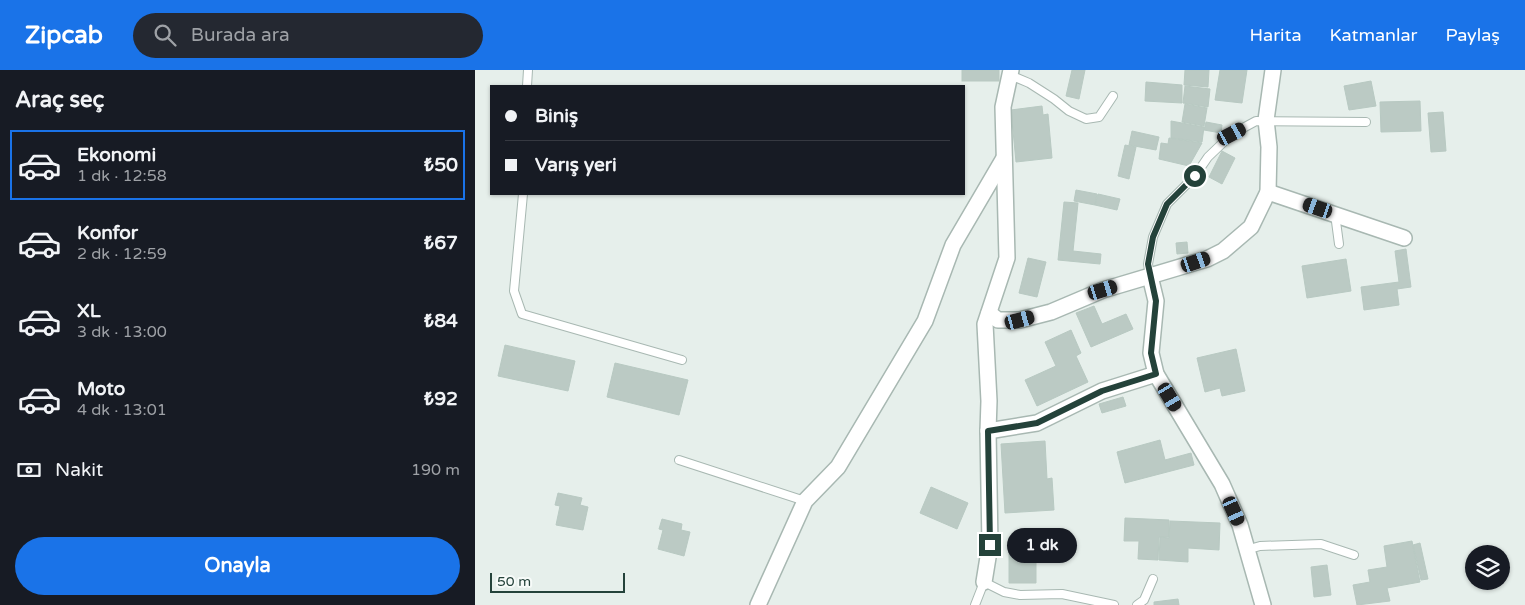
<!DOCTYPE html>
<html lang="tr">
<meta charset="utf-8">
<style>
:root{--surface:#171b24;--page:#242831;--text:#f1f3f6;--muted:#9ea1a6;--line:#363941;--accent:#1a73e8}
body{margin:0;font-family:"Varela Round",sans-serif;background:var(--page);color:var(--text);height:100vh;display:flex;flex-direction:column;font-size:19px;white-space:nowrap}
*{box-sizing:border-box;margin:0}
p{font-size:16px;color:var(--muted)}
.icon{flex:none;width:28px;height:28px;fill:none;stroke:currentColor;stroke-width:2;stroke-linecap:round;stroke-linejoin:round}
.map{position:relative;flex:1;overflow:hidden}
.side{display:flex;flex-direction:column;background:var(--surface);width:475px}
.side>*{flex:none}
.banner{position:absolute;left:15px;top:15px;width:475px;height:110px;border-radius:0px;box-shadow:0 1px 4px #0004;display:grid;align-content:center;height:110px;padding:0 15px;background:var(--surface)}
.controls{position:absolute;left:990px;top:475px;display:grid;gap:10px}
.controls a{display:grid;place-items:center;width:45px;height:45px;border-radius:50%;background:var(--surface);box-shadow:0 1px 4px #0004;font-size:25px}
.scale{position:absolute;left:15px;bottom:12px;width:135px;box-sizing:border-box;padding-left:5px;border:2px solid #24423a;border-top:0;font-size:14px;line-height:18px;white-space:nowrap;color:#24423a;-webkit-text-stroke:4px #f7fbf9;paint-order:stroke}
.end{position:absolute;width:22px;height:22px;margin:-11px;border:6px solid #24423a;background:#fff;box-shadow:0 0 0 2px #fff}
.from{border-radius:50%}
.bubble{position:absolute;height:35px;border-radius:18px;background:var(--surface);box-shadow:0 1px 4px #0004;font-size:16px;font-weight:700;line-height:35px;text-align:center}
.car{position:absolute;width:15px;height:30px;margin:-15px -8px;border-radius:6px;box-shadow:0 0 4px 1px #0007;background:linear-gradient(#222 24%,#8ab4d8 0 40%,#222 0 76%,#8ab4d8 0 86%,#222 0)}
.banner b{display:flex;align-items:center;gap:18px;height:48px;font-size:19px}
.banner b+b{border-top:1px solid var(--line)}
.banner i{width:12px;height:12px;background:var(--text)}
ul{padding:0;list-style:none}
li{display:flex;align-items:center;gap:15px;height:70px;margin:0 10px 8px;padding:0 5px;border:2px solid transparent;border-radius:0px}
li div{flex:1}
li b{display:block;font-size:19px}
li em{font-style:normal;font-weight:700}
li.on{border-color:var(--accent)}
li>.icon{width:45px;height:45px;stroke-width:1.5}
h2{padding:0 15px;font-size:22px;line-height:60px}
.pay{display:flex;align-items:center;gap:12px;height:55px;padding:0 15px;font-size:19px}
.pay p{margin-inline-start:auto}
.cta{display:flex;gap:10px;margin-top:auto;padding:10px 15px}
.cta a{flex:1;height:58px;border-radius:30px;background:var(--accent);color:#fff;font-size:20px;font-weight:700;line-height:58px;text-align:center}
header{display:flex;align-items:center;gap:30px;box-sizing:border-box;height:70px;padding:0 25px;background:var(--accent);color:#fff}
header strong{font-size:24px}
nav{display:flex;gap:28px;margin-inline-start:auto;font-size:18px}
.search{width:350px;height:45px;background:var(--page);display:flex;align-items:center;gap:12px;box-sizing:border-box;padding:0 18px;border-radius:28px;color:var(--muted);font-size:19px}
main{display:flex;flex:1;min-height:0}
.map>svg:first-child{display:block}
.building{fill:#bbcac4;stroke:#b8c9c2}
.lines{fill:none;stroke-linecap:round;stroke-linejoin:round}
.service-casing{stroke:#a8b8b2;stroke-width:10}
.minor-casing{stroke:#a8b8b2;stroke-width:18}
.service{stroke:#fff;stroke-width:8}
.minor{stroke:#fff;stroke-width:15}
.route{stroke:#24423a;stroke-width:6}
</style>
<header>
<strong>Zipcab</strong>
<div class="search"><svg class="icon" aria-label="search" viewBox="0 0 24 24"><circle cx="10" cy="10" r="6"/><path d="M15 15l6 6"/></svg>Burada ara</div>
<nav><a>Harita</a><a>Katmanlar</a><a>Paylaş</a></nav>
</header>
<main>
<section class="side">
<h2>Araç seç</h2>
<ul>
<li class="on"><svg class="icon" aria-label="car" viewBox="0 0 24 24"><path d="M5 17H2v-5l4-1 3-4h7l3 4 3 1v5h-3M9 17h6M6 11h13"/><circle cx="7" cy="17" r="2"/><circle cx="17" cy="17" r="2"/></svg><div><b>Ekonomi</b><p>1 dk · 12:58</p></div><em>₺50</em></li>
<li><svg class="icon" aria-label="car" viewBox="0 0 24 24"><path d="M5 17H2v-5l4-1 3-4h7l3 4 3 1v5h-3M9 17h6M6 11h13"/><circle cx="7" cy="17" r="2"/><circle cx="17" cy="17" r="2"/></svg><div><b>Konfor</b><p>2 dk · 12:59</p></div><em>₺67</em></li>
<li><svg class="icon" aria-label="car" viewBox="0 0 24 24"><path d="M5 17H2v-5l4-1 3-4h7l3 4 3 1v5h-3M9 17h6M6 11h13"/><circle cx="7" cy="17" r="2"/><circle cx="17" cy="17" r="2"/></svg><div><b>XL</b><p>3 dk · 13:00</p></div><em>₺84</em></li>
<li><svg class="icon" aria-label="car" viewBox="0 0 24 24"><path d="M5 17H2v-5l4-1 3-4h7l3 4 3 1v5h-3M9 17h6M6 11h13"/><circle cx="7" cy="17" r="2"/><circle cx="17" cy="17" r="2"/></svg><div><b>Moto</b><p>4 dk · 13:01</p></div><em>₺92</em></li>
</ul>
<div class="pay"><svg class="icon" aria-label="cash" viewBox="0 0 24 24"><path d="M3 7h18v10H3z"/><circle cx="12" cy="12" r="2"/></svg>Nakit<p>190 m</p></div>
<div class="cta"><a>Onayla</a></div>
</section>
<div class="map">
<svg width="1050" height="535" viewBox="0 0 1050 535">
<rect width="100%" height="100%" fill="#e6efeb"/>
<g class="building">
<rect x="487" y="0" width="37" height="11"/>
<polygon points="597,0 610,0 604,29 591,26"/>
<polygon points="710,0 734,0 733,17 709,15"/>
<polygon points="745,0 772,0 767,33 740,30"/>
<polygon points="896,11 901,36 874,40 869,16"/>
<polygon points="671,12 707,15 707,33 670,31"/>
<polygon points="710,16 735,19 733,37 708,33"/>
<polygon points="945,31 946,61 906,62 905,32"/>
<polygon points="710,34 732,38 729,56 707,52"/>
<polygon points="567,36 568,45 573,44 577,88 541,92 536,40"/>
<polygon points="968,42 971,81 956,82 953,43"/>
<polygon points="696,51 729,57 727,72 696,68"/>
<polygon points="731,52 747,55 746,63 729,60"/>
<polygon points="657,61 684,67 681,80 654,75"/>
<polygon points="694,68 727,73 714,96 684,89 686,73 693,74"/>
<polygon points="650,75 661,77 654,109 643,106"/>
<polygon points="747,81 760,88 747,114 734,107"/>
<polygon points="601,120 622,124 620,135 599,131"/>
<polygon points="623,124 645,129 642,140 620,135"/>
<polygon points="589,132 603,133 598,181 626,184 625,194 583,190"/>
<polygon points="712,172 713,183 702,184 701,173"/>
<polygon points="931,179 936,217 922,219 924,235 889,240 886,217 924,212 920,181"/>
<polygon points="553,188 571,192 562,227 544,223"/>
<polygon points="871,189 876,221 832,228 827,196"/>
<polygon points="619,236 627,254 651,244 658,259 616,277 601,243"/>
<polygon points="596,260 606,283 601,286 613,312 562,336 550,310 581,296 570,272"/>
<polygon points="30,275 100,291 93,321 23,306"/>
<polygon points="761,279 770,321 747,326 745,318 730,322 722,288"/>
<polygon points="140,293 213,310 204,345 132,327"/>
<polygon points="648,327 651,336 627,343 624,334"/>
<polygon points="685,370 690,390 716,383 719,395 650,413 642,382"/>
<polygon points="570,371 572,409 577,408 579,440 530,443 526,374"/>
<polygon points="456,417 493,433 482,459 445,443"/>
<polygon points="83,423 107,428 105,435 113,437 108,460 81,455 85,436 80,435"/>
<polygon points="650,448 694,450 694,467 684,467 683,490 663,489 664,471 649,471"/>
<polygon points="187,449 207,454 206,460 215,462 209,486 183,479 188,460 184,459"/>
<polygon points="695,451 745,453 744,480 713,478 713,492 684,490 685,467 694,468"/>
<polygon points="555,466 555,484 561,484 561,513 534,513 534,467"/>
<polygon points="937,471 945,512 912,518 915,531 882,535 878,515 895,512 893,500 912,497 909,476"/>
<polygon points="945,473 953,509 946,510 938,475"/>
<polygon points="852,495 856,525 839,527 836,497"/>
<polygon points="703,529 704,535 679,535 679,532"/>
</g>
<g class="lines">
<defs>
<g id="service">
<polyline points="535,5 554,13 579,29 594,41 611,49 624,47 638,26"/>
<polyline points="52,16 53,0"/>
<polyline points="48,124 39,221 47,244 207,290"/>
<polyline points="860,144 864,174"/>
<polyline points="675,206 673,194 678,167 692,134 720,106 733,87 757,64 781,51 891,52"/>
<polyline points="204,390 330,431"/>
<polyline points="771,480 785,476 846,474 879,485"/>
<polyline points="500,535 509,512 529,522 545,525 587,524 639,535"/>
<polyline points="662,535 669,530 678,509"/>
</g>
<g id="minor">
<polyline points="793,122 929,168"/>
<polyline points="675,206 681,231 676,283 681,304 747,414 765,455 788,535"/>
<polyline points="514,243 523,250 545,250 576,242 628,220 732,189 748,181 776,157 793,122 794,77 791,50 798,0"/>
<polyline points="513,361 562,353 627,321 681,304"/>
<polyline points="509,512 515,475 513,361 514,331 510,254 532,188 528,37 536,0"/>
<polyline points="283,535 330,431 363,397 450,251 478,175 529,88"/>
</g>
</defs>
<use href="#service" class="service-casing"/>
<use href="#minor" class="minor-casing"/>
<use href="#service" class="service"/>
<use href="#minor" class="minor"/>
</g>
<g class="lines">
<polyline class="route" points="515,475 513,361 562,353 627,321 681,304 676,283 681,231 673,194 678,167 692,134 720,106"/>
</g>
</svg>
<div class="controls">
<a><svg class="icon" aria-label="layers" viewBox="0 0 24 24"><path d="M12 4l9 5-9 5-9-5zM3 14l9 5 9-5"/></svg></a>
</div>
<div class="scale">50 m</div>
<i class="end from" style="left:720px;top:106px"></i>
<i class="end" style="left:515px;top:475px"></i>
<div class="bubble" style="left:532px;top:458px;width:70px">1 dk</div>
<i class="car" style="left:757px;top:64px;rotate:62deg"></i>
<i class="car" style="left:843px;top:138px;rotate:289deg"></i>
<i class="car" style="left:721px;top:192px;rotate:71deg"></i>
<i class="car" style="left:628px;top:220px;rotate:73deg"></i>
<i class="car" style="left:545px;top:250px;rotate:75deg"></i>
<i class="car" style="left:695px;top:327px;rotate:149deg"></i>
<i class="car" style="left:759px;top:441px;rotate:156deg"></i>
<div class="banner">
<b><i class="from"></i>Biniş</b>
<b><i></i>Varış yeri</b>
</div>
</div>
</main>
